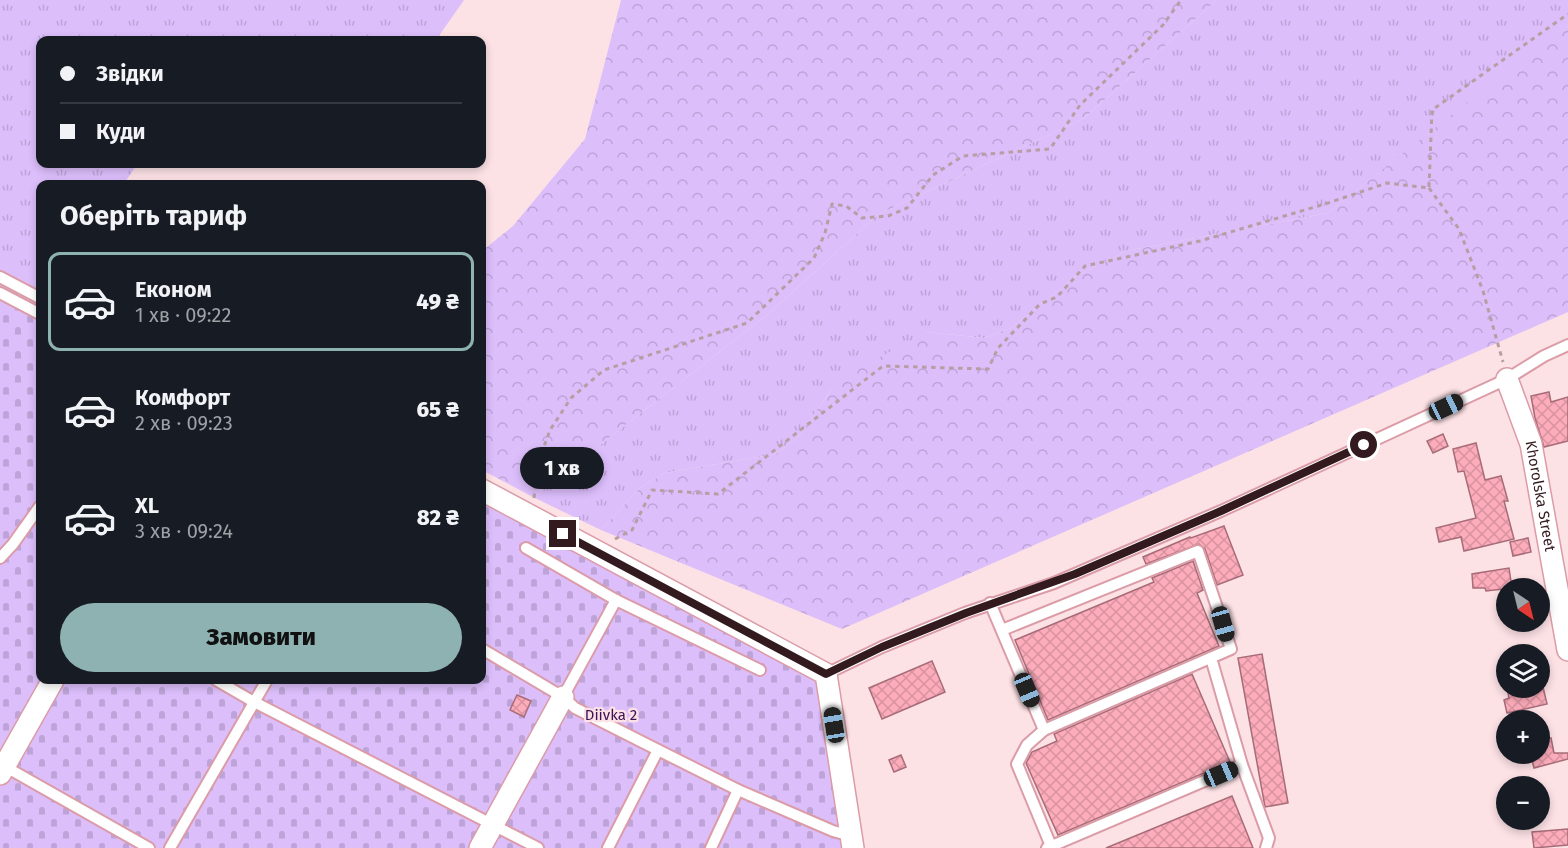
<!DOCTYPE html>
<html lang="uk">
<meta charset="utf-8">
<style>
:root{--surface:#171b24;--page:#20242c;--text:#f1f3f6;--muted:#9ea1a6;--line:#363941;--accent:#8eb2b1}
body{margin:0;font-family:"Fira Sans",sans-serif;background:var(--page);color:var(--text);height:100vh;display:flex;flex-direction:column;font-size:22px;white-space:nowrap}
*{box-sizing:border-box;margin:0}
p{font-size:20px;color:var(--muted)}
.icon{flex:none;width:33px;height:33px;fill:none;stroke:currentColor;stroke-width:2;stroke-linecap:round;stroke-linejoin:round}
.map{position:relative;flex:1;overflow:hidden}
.side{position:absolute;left:36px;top:180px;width:450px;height:504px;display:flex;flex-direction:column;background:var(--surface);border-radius:12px;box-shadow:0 3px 9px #0003}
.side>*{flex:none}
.guide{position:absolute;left:36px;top:36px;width:450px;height:132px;border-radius:12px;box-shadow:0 3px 9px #0003;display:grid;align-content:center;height:132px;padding:0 24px;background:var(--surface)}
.needle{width:39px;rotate:145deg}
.buttons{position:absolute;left:1496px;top:578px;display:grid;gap:12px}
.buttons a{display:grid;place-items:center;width:54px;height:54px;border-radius:50%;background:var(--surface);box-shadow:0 3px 9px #0003;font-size:30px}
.end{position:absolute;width:27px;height:27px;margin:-14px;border:8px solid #321a1f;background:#fff;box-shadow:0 0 0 3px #fff}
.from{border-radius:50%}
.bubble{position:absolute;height:42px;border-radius:21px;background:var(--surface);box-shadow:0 3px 9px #0003;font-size:20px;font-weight:800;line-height:42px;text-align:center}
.car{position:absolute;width:18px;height:36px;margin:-18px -9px;border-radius:8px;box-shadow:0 0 4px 2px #0007;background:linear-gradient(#222 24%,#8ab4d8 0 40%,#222 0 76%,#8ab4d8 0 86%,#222 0)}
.guide b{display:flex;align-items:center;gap:21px;height:57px;font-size:22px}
.guide b+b{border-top:2px solid var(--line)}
.guide i{width:15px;height:15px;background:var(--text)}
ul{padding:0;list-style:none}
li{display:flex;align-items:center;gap:18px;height:99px;margin:0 12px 9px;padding:0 12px;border:3px solid transparent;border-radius:12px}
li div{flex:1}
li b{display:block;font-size:22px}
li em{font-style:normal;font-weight:800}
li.current{border-color:var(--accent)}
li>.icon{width:54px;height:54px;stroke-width:1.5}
h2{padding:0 24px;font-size:27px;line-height:72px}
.primary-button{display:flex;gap:12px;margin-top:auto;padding:12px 24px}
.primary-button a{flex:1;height:69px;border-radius:36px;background:var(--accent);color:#111;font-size:24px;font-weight:800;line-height:69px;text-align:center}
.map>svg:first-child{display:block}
.grass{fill:url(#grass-tufts)}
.forest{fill:url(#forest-crowns)}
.cemetery{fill:url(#cemetery-stones)}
.building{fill:url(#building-cross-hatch);stroke:#a76c77;stroke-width:1.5}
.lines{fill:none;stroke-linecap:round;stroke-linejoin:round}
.service-casing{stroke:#db9ca7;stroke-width:14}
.minor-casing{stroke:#db9ca7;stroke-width:24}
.path{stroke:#b89ea3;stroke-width:3;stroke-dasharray:4.5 4.5;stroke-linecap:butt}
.service{stroke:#fff;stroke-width:10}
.minor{stroke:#fff;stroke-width:21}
.route{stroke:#321a1f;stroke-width:8}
.labels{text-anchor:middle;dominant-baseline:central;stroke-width:4.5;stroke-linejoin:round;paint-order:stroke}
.street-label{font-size:15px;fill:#321a1f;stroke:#fce1e5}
.park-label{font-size:15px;fill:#391255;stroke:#fce1e5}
</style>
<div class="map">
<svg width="1568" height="848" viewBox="0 0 1568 848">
<defs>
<pattern id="grass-tufts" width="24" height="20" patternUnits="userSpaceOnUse" patternTransform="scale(1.5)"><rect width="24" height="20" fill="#dcbefb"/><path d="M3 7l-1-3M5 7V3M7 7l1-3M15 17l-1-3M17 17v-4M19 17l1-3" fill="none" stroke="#bda3d7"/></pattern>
<pattern id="forest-crowns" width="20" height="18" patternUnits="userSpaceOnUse" patternTransform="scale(1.5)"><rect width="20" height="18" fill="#dcbefb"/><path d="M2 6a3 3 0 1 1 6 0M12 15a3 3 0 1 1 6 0" fill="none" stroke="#bda3d7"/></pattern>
<pattern id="cemetery-stones" width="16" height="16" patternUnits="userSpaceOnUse" patternTransform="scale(1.5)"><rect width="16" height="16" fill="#dcbefb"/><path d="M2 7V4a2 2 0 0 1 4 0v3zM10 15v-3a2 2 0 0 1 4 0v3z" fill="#bda3d7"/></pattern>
<pattern id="building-cross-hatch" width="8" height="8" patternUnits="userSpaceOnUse" patternTransform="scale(1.5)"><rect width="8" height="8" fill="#fdacbb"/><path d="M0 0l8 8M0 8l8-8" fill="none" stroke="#d993a0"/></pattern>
</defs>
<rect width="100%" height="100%" fill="#fce1e5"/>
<g class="grass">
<polygon points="0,0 464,0 436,40 40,40 40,164 137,164 124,184 40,184 40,293 0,272"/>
<polygon points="1217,0 1568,0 1568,26 1550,37 1328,213 1126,251 1076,276 1011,328 984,338 927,332 831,390 798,437 776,454 665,473 641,487 601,530 533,497 767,315 879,214 1083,119"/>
</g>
<g class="forest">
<polygon points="621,0 1217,0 1083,119 879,214 767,315 533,497 482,470 482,251 513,226 585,139"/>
<polygon points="1568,26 1568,312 842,629 601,530 641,487 665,473 776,454 798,437 831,390 852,372 927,332 984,338 1011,328 1076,276 1126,251 1328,213 1550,36"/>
</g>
<polygon class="cemetery" points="0,281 40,302 40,680 482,680 482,495 812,670 827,702 851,848 0,848"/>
<g class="building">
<polygon points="1549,392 1551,402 1568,397 1568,441 1544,447 1535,418 1531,396"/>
<polygon points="1443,434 1448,446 1433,453 1427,441"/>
<polygon points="1476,443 1485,480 1501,476 1508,501 1504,501 1514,539 1464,551 1461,537 1439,542 1436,528 1476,518 1464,471 1458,472 1453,449"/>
<polygon points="1224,526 1243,575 1217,585 1205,549 1199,544 1146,564 1143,557 1190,537 1191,538"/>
<polygon points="1528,538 1531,552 1513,556 1510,542"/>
<polygon points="1193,561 1203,590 1197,593 1219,646 1048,720 1015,640 1154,582 1152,578"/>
<polygon points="1509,568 1512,588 1486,591 1485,588 1473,588 1472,574"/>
<polygon points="1262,654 1288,803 1265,807 1238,658"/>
<polygon points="932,661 945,692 882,719 869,688"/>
<polygon points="1192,674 1230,762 1058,835 1026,763 1032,752 1057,741 1054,734"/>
<polygon points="1507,687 1543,687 1547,704 1507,713 1504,700 1509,698"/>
<polygon points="517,695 531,701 524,717 510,710"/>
<polygon points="1551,738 1554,753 1568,753 1568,759 1534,768 1530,753 1539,753 1539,741"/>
<polygon points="901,755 906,767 894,772 889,760"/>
<polygon points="1232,796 1253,848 1106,848"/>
<polygon points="1568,829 1568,845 1534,848 1532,832"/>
</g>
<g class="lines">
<defs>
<g id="service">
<polyline points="0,277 40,298"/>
<polyline points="0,293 40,314"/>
<polyline points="526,548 616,600 760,670"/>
<polyline points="0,558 13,544 40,506"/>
<polyline points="990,603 1044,730"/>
<polyline points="1002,630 1198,551 1231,649 1044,730 1027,745 1017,764 1051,846"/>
<polyline points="482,649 563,697 575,708 658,750 738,790 833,831 851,836"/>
<polyline points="1211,658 1242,765 1269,838 1266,848"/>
<polyline points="826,674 882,647 965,613 1054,583 1221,511 1507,379 1544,356 1568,345"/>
<polyline points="216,680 254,702 538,848"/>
<polyline points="563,697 616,600"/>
<polyline points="4,766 149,848"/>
<polyline points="170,848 267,680"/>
<polyline points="608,848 658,750"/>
<polyline points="711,848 738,790"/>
<polyline points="1047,848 1242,765"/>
</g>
<g id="minor">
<path id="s1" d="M1507,379l24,65 37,206"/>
<polyline points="482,490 826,674 853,848"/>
<polyline points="0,774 53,680"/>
<polyline points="480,848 563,697"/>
</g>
</defs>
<use href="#service" class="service-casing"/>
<use href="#minor" class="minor-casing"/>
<g class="path">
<polyline points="1429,188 1459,229 1483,291 1503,362"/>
<polyline points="534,498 538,463 550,430 571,398 604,370 747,323 814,258 825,233 832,204 846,206 862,218 888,216 907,208 933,175 963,156 1050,149 1080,105 1163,25 1181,0"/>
<polyline points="615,539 632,530 652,490 718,494 883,366 988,369 998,348 1040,304 1057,297 1085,266 1200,241 1325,204 1387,183 1429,188 1432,110 1568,14"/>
</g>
<use href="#service" class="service"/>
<use href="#minor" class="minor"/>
</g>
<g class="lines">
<polyline class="route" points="563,534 826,674 882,647 966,613 1075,574 1221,511 1364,445"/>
</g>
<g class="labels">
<g class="street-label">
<text stroke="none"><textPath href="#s1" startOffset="122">Khorolska Street</textPath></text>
</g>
<g class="park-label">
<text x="611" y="715">Diivka 2</text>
</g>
</g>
</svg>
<div class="buttons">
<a><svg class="needle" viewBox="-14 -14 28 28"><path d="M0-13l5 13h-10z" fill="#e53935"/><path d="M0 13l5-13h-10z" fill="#9ea1a6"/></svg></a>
<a><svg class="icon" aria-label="layers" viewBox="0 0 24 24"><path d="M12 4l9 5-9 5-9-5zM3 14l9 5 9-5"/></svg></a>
<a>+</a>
<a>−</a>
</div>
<i class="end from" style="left:1364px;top:445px"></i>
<i class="end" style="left:563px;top:534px"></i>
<div class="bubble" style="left:520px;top:447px;width:84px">1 хв</div>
<i class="car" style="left:1446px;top:407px;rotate:65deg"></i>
<i class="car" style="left:1223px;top:624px;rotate:164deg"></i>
<i class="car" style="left:1027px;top:690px;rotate:157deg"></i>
<i class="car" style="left:834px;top:725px;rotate:351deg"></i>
<i class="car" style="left:1221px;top:774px;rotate:67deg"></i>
<div class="guide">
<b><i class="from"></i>Звідки</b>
<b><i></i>Куди</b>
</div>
<section class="side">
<h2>Оберіть тариф</h2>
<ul>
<li class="current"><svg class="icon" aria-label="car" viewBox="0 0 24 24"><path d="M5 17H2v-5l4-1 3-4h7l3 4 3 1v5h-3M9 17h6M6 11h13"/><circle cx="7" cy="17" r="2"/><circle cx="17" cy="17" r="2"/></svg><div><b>Економ</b><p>1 хв · 09:22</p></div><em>49 ₴</em></li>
<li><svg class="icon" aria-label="car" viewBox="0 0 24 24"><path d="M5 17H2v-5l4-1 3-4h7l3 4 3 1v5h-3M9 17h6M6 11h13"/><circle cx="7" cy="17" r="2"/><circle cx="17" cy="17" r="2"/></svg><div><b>Комфорт</b><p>2 хв · 09:23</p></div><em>65 ₴</em></li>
<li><svg class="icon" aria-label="car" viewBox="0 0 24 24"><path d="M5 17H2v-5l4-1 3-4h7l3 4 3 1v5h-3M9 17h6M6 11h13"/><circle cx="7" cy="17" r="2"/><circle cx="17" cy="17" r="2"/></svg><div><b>XL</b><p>3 хв · 09:24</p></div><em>82 ₴</em></li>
</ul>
<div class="primary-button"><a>Замовити</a></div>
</section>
</div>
